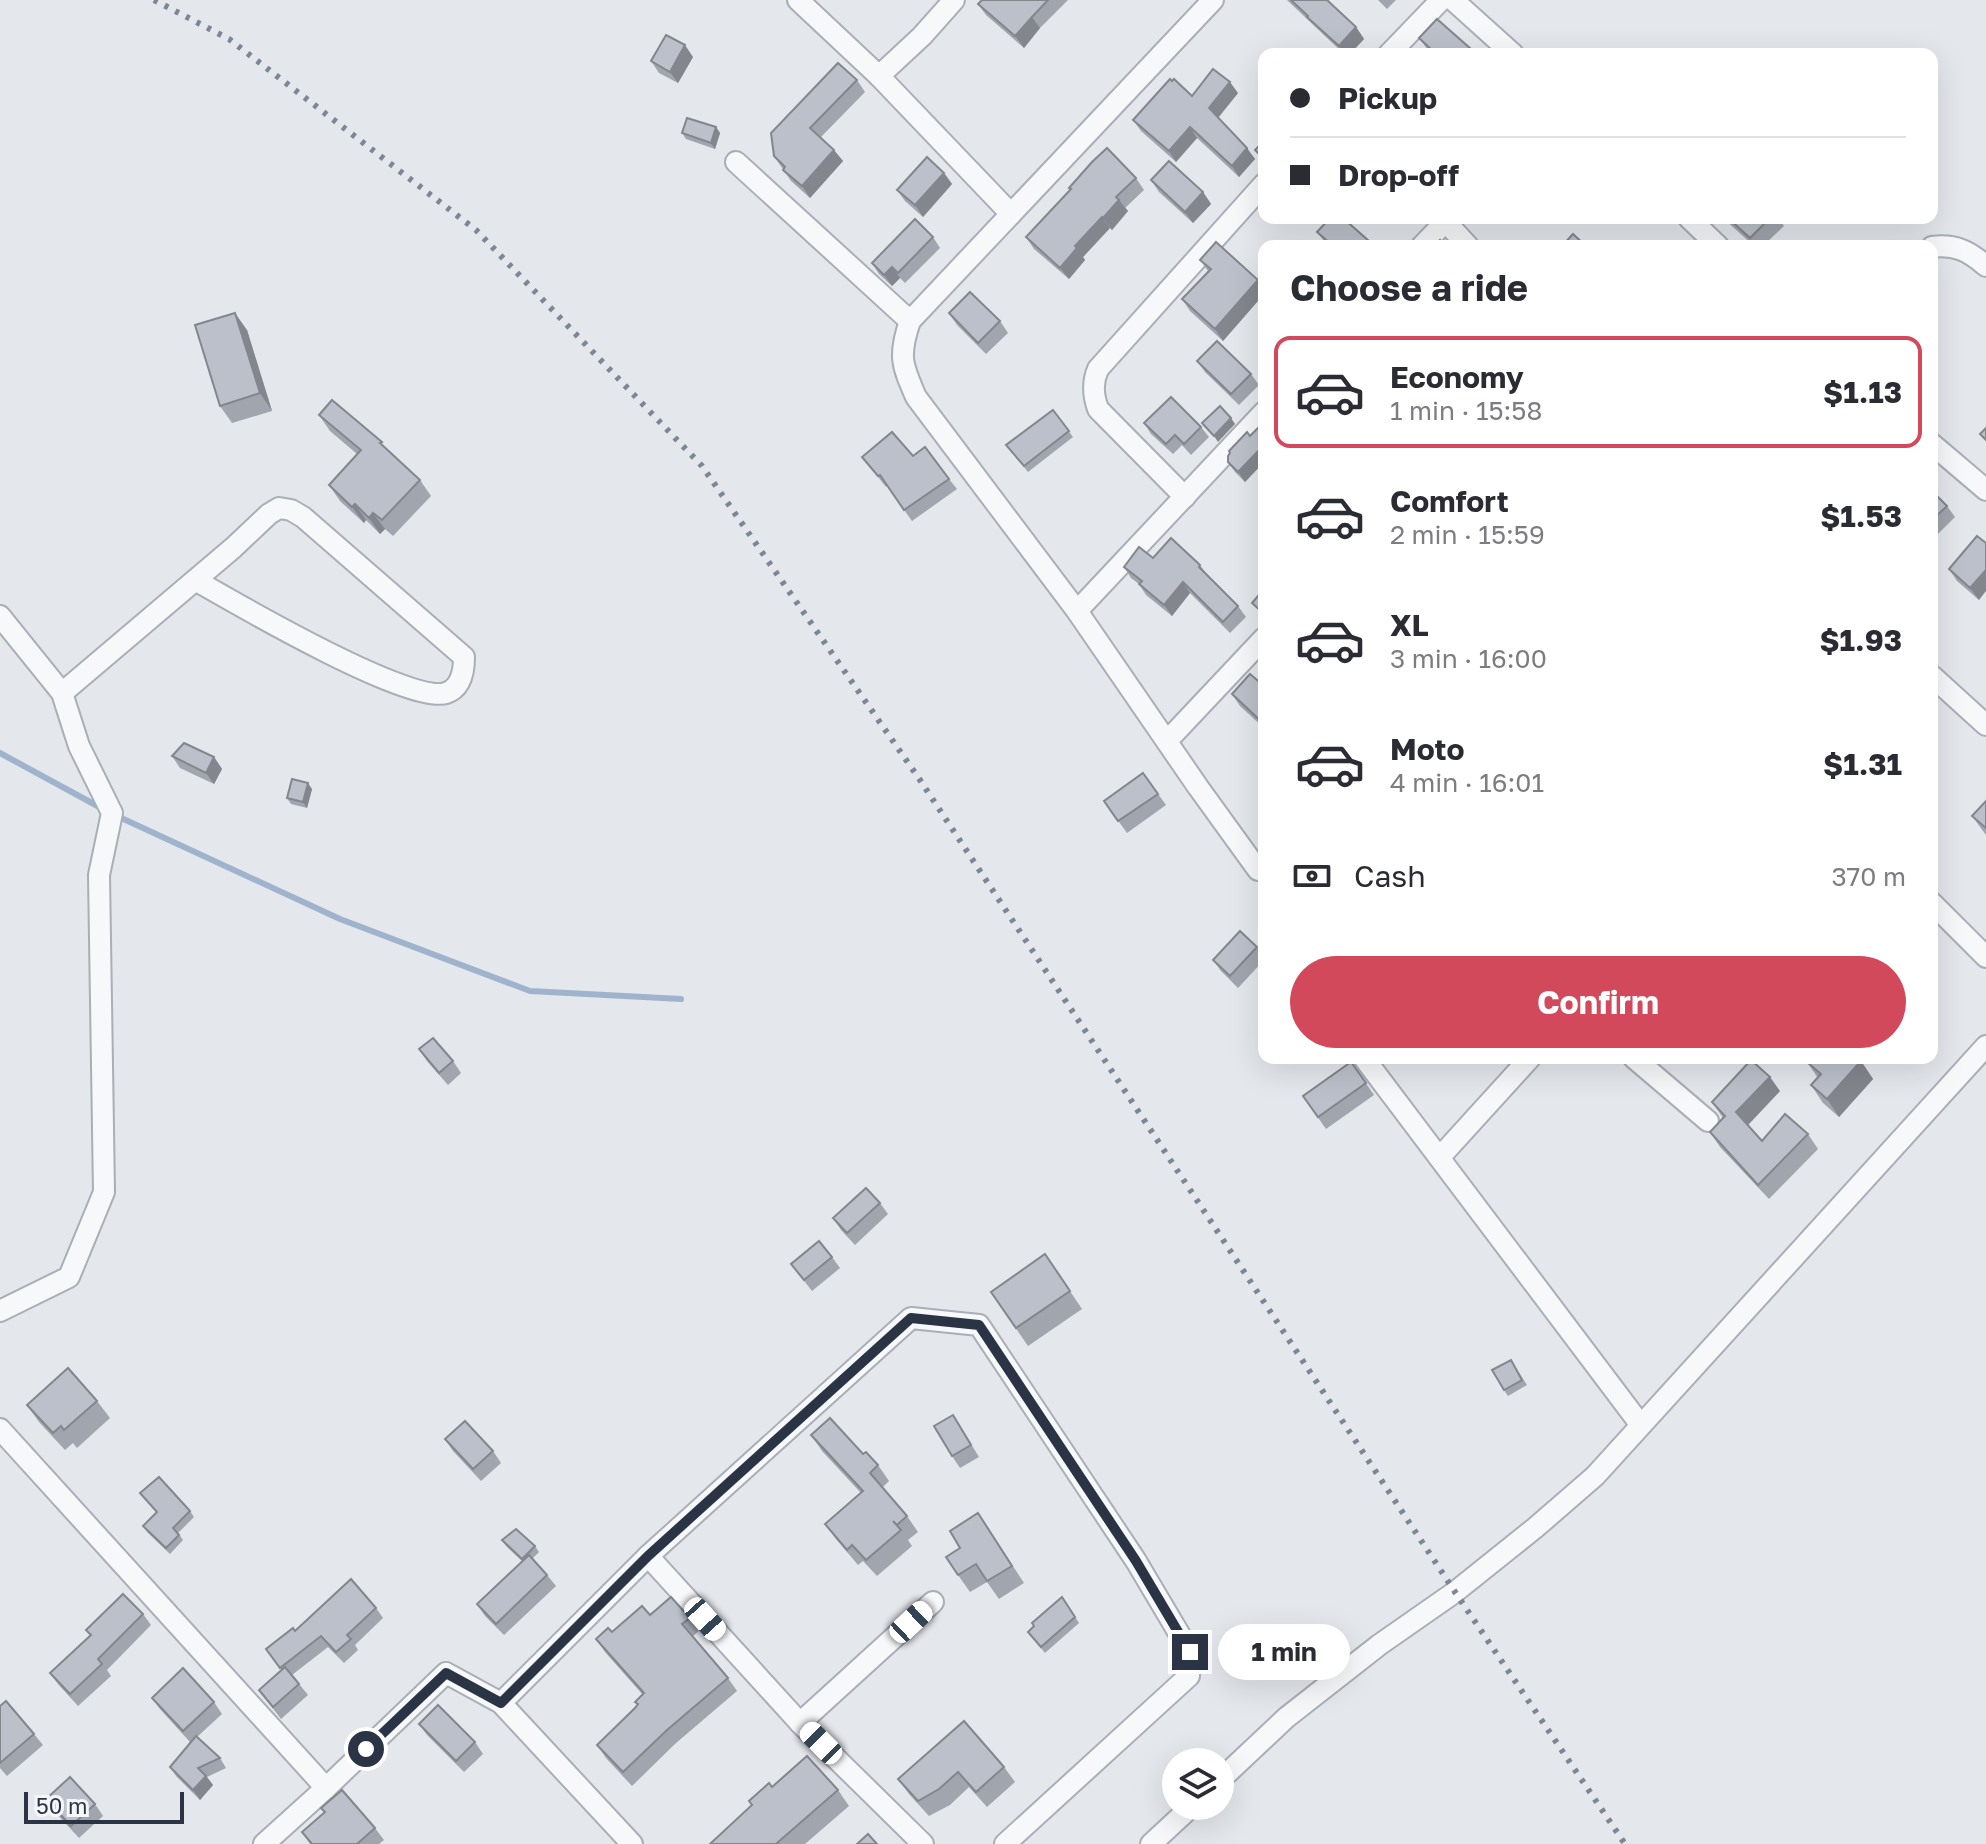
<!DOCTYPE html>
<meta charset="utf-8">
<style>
:root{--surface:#fff;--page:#f7f7f7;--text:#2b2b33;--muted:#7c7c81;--line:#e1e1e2;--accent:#d1495b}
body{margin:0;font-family:"Golos Text",sans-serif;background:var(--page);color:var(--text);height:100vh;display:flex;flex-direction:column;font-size:30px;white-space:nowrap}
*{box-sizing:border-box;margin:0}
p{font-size:26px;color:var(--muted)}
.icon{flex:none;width:44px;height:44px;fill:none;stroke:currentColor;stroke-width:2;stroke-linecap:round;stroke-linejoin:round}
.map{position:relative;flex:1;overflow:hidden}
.panel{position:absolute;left:1258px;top:240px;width:680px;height:824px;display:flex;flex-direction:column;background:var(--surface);border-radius:16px;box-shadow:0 8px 32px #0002}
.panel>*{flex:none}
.hud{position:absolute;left:1258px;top:48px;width:680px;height:176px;border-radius:16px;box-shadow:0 8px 32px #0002;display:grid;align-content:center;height:176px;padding:0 32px;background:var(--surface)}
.tools{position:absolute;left:1162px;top:1748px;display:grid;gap:16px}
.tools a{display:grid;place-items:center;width:72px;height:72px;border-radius:50%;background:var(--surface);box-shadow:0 8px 32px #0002;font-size:40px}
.scale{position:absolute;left:24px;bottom:20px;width:160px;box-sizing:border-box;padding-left:8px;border:4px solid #2b3445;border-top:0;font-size:22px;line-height:28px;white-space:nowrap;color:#2b3445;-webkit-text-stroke:6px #f4f6f9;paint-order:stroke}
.end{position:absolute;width:36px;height:36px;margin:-18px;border:10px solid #2b3445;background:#fff;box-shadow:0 0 0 4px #fff}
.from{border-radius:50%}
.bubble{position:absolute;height:56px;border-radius:28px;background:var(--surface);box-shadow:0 8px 32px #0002;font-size:26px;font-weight:700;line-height:56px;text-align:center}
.car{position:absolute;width:24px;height:48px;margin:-24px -12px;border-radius:10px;box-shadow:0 0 6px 2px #0007;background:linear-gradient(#fff 24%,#345 0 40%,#fff 0 76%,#345 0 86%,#fff 0)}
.hud b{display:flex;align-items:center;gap:28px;height:76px;font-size:30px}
.hud b+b{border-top:2px solid var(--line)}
.hud i{width:20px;height:20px;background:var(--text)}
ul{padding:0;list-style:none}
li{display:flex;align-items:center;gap:24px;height:112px;margin:0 16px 12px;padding:0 16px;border:4px solid transparent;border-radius:16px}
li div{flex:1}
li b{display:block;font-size:30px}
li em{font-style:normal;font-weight:700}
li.current{border-color:var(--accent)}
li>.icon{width:72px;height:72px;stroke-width:1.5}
h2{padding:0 32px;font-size:36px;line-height:96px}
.pay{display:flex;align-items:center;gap:20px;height:88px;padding:0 32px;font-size:30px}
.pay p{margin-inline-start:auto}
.cta{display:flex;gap:16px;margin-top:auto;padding:16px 32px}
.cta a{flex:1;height:92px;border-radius:48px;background:var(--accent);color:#fff;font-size:32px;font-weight:700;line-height:92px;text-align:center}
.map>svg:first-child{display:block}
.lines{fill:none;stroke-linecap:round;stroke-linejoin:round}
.stream{stroke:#9fb4cc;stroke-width:6}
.minor-casing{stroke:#a9aeb7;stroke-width:24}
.minor{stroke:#f7f8fa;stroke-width:20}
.rail{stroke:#7d8696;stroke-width:6;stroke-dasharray:4 8;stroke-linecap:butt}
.wall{fill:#a1a5ae}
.shaded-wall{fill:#83868d}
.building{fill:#bbc0ca;stroke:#83868d;stroke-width:2}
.route{stroke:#2b3445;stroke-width:10}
</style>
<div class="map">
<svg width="1986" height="1844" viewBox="0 0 1986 1844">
<rect width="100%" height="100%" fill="#e4e7ec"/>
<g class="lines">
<g class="stream">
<polyline points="0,753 103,809"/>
<polyline points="117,816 340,919 530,991 681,999"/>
</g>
<defs>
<g id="minor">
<polyline points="798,0 879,76 1011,214"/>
<path d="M1213,0l-303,321c-12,35 -8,44 6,76l161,214 121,176 60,83 6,-6"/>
<polyline points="1453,0 1513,54"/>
<polyline points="1389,54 1441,0"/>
<polyline points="879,76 922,36 954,0"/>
<polyline points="736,162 910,321"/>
<polyline points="1689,218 1718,246"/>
<polyline points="1445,221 1468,246"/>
<polyline points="1422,246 1449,218"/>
<path d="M1932,247c23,-3 37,4 54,19"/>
<polyline points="1932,444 1986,490"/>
<path d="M1185,497l-87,-88c-5,-14 -6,-26 0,-40l166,-185"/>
<polyline points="1077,611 1264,412"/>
<polyline points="0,616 62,693 79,746 112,813 99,875 104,1192 69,1277 0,1311"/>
<polyline points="1932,676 1986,725"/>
<path d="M62,693l171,-145 36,-34 10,-6 12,2 12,7 161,140c0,14 -3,31 -18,36 -36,12 -211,-90 -251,-113"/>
<polyline points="1167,741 1264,638"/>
<polyline points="1932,903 1986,957"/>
<polyline points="1364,1058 1640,1424"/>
<polyline points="1634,1058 1708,1121"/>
<polyline points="1440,1157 1530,1058"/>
<polyline points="0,1429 326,1788"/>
<polyline points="648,1556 800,1723 923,1844"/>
<polyline points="501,1703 648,1556 911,1318 979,1325 1136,1561 1190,1652 1189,1676 1005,1844"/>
<polyline points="800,1723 933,1602"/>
<polyline points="1220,1780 1287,1717 1379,1645 1455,1592 1535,1528 1595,1476 1986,1046"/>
<polyline points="264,1844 326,1788 446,1673 501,1703 632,1844"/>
<polyline points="1151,1844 1192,1806"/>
</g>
</defs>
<use href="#minor" class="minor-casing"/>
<use href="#minor" class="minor"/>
<polyline class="rail" points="154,0 229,39 476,230 702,466 920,780 1455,1592 1625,1844"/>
</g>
<g class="wall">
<polygon points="982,0 1068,0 1040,28 1024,48 986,15 978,4"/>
<polygon points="1287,0 1327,0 1356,27 1364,39 1350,54 1344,54"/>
<polygon points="1378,0 1396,0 1387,9"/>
<polygon points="1419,38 1475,54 1431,54"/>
<polygon points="693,57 678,83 659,73 651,61"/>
<polygon points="857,80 865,92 821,137 843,161 810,198 791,181 774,156"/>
<polygon points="1172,81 1192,96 1238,93 1218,118 1255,159 1239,177 1197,138 1176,162 1141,131 1133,120"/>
<polygon points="716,127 720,133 715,149 686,139 682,133"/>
<polygon points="944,173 952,184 923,217 905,201 897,190"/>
<polygon points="1136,178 1144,190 1125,208 1128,211 1112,230 1110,228 1083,257 1085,260 1069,279 1034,249 1026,237"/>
<polygon points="1151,180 1203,192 1211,204 1193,223 1159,192"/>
<polygon points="1723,218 1778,218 1784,226 1763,246 1754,246"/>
<polygon points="1317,232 1372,246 1328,246"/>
<polygon points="933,237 940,248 905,283 900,278 892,286 879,274 872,263"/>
<polygon points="1200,260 1264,289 1264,294 1223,341 1190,311 1182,299 1208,271"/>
<polygon points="949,313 1000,321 1008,333 986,354 957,325"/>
<polygon points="247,330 272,411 232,423 220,406"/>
<polygon points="1197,361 1251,374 1259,385 1239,405 1205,372"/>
<polygon points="1053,410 1073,437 1028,472 1006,445"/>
<polygon points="319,415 388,451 420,480 431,496 393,536 385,529 380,534 366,520 364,523 340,501 329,485 357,454 330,431"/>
<polygon points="1264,422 1264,462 1245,482 1235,472 1228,462"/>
<polygon points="1144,423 1201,427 1209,437 1191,455 1182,445 1173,454 1151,434"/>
<polygon points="913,456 949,479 957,489 912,521 887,486 886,487 862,457"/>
<polygon points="1932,491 1947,506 1955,517 1932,540"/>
<polygon points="1986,543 1979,600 1957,581 1949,569"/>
<polygon points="1153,558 1200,565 1207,575 1238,606 1246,617 1230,633 1190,593 1172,616 1146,595 1139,584 1131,578 1124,567"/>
<polygon points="1264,686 1264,728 1240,706 1232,694"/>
<polygon points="172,756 214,757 222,769 214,784 180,768"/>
<polygon points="1143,773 1166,805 1127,833 1104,801"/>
<polygon points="312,789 307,808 291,804 287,798"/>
<polygon points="1986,801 1986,835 1972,816"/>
<polygon points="1257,947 1264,957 1264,960 1238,988 1221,971 1213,960"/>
<polygon points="419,1049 453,1061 461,1073 448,1085 427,1061"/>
<polygon points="1861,1061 1873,1079 1839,1117 1823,1103 1811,1085 1818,1078 1807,1062"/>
<polygon points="1351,1062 1374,1095 1326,1129 1303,1096"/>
<polygon points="1780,1091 1748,1125 1762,1141 1808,1134 1818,1149 1769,1199 1720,1147 1710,1132 1723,1118 1712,1102"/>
<polygon points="880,1203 888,1214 855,1245 841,1230 833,1218"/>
<polygon points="1045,1254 1082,1309 1028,1346 991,1292"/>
<polygon points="832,1257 840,1268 812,1291 791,1264"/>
<polygon points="1511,1360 1527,1385 1508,1396 1504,1390"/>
<polygon points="97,1401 110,1418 77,1448 73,1443 65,1450 39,1422 27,1405"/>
<polygon points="953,1415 979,1457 960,1468 952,1456"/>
<polygon points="811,1435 863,1454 878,1465 889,1481 882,1488 907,1516 918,1532 908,1540 912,1546 877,1576 863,1561 858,1565 836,1539 825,1524 861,1493 822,1451"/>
<polygon points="445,1439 493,1451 501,1463 481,1481 453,1451"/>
<polygon points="140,1493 190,1511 194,1517 178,1533 183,1540 170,1554 147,1532 143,1526 157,1512"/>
<polygon points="978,1513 1024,1583 999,1599 987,1582 970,1592 958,1575 960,1548"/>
<polygon points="502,1540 535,1546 539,1552 532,1559 547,1575 556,1586 504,1635 485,1616 477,1604 522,1561 506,1546"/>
<polygon points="1062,1597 1079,1623 1045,1653 1028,1632"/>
<polygon points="376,1608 383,1618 355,1645 358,1650 344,1663 328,1647 292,1675 308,1695 281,1719 259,1690 282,1670 266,1649 295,1631"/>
<polygon points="143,1614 151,1625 107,1670 111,1676 78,1706 58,1684 50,1673 90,1635 86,1630"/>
<polygon points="650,1615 690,1618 699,1631 692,1637 728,1678 737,1691 676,1743 632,1786 606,1758 597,1745 637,1705 635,1702 643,1695 605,1652 596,1639"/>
<polygon points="152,1698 214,1702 222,1714 197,1737 220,1758 226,1768 207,1777 213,1785 200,1800 176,1776 170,1767 190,1742 160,1709"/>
<polygon points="0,1706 34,1734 43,1745 7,1776 0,1768"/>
<polygon points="419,1724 475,1742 483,1754 464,1772 427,1735"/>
<polygon points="1004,1767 1015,1782 987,1807 969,1787 950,1805 929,1816 909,1794 898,1779"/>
<polygon points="772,1787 838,1790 849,1806 805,1844 710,1844"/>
<polygon points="46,1799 95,1804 103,1816 79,1838 54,1811"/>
<polygon points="375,1828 384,1840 379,1844 310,1844 302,1832"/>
</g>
<g class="shaded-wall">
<polygon points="1032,17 1040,28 1024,48 1015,36"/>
<polygon points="1356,27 1364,39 1350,54 1345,54 1339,46"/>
<polygon points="685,45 693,57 678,83 670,72"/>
<polygon points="1230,82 1238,93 1217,119 1209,108"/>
<polygon points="716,127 720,133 715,149 711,143"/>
<polygon points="1190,127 1197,138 1176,162 1169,151"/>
<polygon points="1247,148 1255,159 1239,177 1232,166"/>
<polygon points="834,150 843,161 810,198 802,186"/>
<polygon points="944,173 952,184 923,217 915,205"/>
<polygon points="1203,192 1211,204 1193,223 1185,212"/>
<polygon points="1119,200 1128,211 1112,230 1103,218"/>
<polygon points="1102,217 1110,228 1083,257 1085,260 1069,279 1060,268 1075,246"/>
<polygon points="892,267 900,278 892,286 884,275"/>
<polygon points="1258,280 1264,289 1264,294 1223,341 1215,329"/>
<polygon points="235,313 247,330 272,411 260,393"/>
<polygon points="1231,418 1235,424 1218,442 1214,436"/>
<polygon points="1264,445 1264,462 1245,482 1238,472"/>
<polygon points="355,504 366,520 364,523 352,507"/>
<polygon points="373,513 385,529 380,534 369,518"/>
<polygon points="1986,570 1986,591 1979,600 1970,588"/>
<polygon points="1183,582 1190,593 1172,616 1164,605"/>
<polygon points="214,757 222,769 214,784 206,773"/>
<polygon points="308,783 312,789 307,808 303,802"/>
<polygon points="1861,1061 1873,1079 1839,1117 1827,1099"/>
<polygon points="1770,1077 1780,1091 1747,1126 1736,1112"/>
<polygon points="206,1776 213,1785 200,1800 193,1790"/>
</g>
<g class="building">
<polygon points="982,0 1048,0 1032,17 1015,36 978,4"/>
<polygon points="1291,0 1327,0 1356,27 1339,46 1307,17 1308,16"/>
<polygon points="1437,19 1472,50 1469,54 1436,54 1419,38"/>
<polygon points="666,35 685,45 670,72 651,61"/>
<polygon points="838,63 857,80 810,128 834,150 802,186 783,170 785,167 774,156 771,133"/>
<polygon points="1213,69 1230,82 1209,108 1247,148 1232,166 1190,127 1169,151 1133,120 1170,79 1172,81 1174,79 1192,96"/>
<polygon points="687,118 716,127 711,143 682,133"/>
<polygon points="1264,141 1264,159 1255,150"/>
<polygon points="1107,148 1136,178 1116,197 1119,200 1103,218 1102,217 1075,246 1077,248 1060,268 1026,237 1071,189 1069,188 1092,162"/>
<polygon points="927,157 944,173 915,205 897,190"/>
<polygon points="1169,161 1203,192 1185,212 1151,180"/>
<polygon points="1330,218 1343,218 1370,242 1367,246 1333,246 1317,232"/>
<polygon points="1728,218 1770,218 1750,238"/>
<polygon points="915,219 933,237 898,273 892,267 884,275 872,263"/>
<polygon points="1573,234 1586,246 1562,246"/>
<polygon points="1440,240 1446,246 1434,246"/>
<polygon points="1216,242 1258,280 1215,329 1182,299 1211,269 1200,260"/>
<polygon points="970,292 1000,321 978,343 949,313"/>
<polygon points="235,313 260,393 220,406 195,325"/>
<polygon points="1217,341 1251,374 1231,394 1197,361"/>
<polygon points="1171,397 1201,427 1184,444 1175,435 1166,444 1144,423"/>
<polygon points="332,400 382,442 380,443 420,480 382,520 373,513 369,518 355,504 352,507 329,485 361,450 319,415"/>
<polygon points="1220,406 1231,418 1214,436 1202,423"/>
<polygon points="1053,410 1069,431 1024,466 1006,445"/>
<polygon points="1264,422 1264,445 1238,472 1228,462 1228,456 1230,453 1229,451 1247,432 1250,436"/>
<polygon points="1986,428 1986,440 1980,434"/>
<polygon points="892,432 913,456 925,447 949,479 904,510 880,475 878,476 862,457"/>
<polygon points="1932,491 1947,506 1932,520"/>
<polygon points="1977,536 1986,543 1986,570 1970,588 1949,569"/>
<polygon points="1171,538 1200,565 1199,567 1238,606 1223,622 1183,582 1164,605 1139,584 1142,581 1124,567 1139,547 1153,558"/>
<polygon points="1264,589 1264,614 1252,603"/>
<polygon points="1250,674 1264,686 1264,724 1232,694"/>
<polygon points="184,743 214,757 206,773 172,756"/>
<polygon points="1143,773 1158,794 1118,821 1104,801"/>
<polygon points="292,779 308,783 303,802 287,798"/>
<polygon points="1986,801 1986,828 1972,816"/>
<polygon points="1240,931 1257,947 1230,976 1213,960"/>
<polygon points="433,1038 453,1061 439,1073 419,1049"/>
<polygon points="1811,1058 1858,1058 1861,1061 1827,1099 1811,1085 1821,1074 1807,1062"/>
<polygon points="1751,1060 1770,1077 1736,1112 1762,1141 1785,1114 1808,1134 1758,1185 1710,1132 1725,1116 1712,1102"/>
<polygon points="1351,1062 1366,1083 1318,1117 1303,1096"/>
<polygon points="866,1188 880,1203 847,1233 833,1218"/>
<polygon points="819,1241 832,1257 804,1280 791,1264"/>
<polygon points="1045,1254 1070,1291 1016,1328 991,1292"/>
<polygon points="1511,1360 1522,1380 1504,1390 1492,1370"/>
<polygon points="68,1368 97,1401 64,1430 61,1426 53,1433 27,1405"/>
<polygon points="953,1415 971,1445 952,1456 934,1426"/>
<polygon points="830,1418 863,1454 866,1452 878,1465 870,1473 907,1516 897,1525 893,1521 901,1530 866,1560 852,1545 847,1550 825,1524 863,1491 811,1435"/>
<polygon points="465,1421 493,1451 473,1469 445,1439"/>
<polygon points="159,1477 190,1511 173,1528 179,1535 166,1548 143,1526 157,1512 140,1493"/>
<polygon points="978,1513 1012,1566 987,1581 976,1564 958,1575 946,1557 960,1548 950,1531"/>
<polygon points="516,1529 535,1546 522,1559 502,1540"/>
<polygon points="529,1555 547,1575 496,1624 477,1604"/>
<polygon points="351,1579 376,1608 347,1635 351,1639 336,1652 321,1636 280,1668 266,1649 293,1628 295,1631"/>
<polygon points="123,1594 143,1614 98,1659 102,1664 70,1694 50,1673 91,1635 86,1630"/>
<polygon points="671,1597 690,1618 682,1624 728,1678 667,1730 623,1772 597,1745 635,1708 638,1704 635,1702 644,1693 596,1639 608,1628 612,1632 642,1606 650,1615"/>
<polygon points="1062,1597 1075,1617 1041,1647 1028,1632 1034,1626 1032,1623"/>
<polygon points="285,1667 299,1684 273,1707 259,1690"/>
<polygon points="183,1668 214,1702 183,1731 152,1698"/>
<polygon points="6,1701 34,1734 0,1763 0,1706"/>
<polygon points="438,1705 475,1742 456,1761 419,1724"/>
<polygon points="964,1721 1004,1767 976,1792 958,1772 939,1789 918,1801 898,1779"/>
<polygon points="196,1736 220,1758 198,1768 206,1776 193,1790 170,1767"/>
<polygon points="807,1756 838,1790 777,1843 779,1844 710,1844 752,1805 749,1801 769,1783 772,1787"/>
<polygon points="70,1777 95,1804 71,1826 46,1799"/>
<polygon points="342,1790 375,1828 357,1844 312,1844 302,1832 325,1812 321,1808"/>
<polygon points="868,1834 877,1844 857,1844"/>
</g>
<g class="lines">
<polyline class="route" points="366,1749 446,1673 501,1703 648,1556 911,1318 979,1325 1136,1561 1190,1652"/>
</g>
</svg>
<div class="tools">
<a><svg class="icon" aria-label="layers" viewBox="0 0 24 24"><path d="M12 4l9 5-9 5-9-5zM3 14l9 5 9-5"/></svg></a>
</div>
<div class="scale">50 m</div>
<i class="end from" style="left:366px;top:1749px"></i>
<i class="end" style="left:1190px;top:1652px"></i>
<div class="bubble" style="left:1218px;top:1624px;width:132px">1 min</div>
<i class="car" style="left:705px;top:1619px;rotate:138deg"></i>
<i class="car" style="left:911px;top:1622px;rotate:47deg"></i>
<i class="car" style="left:821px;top:1743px;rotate:315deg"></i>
<div class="hud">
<b><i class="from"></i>Pickup</b>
<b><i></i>Drop-off</b>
</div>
<section class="panel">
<h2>Choose a ride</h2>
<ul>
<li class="current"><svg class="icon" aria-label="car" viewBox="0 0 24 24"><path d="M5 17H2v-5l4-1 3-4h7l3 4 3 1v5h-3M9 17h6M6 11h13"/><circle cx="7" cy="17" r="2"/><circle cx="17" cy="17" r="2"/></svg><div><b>Economy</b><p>1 min · 15:58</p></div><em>$1.13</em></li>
<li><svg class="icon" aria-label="car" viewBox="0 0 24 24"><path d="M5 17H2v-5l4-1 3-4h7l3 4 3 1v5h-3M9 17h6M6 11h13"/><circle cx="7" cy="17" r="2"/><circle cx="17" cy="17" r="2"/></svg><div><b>Comfort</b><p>2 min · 15:59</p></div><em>$1.53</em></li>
<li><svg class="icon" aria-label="car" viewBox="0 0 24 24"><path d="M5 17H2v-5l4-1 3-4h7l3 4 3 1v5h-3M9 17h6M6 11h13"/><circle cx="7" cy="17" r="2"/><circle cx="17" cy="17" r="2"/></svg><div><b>XL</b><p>3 min · 16:00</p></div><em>$1.93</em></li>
<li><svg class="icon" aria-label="car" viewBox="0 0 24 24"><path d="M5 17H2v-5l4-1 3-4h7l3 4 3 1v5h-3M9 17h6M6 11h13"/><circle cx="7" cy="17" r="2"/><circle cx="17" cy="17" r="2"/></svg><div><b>Moto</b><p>4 min · 16:01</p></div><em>$1.31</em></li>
</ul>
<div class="pay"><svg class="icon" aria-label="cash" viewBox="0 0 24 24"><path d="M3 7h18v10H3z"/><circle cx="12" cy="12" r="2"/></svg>Cash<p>370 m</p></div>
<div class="cta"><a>Confirm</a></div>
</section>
</div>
